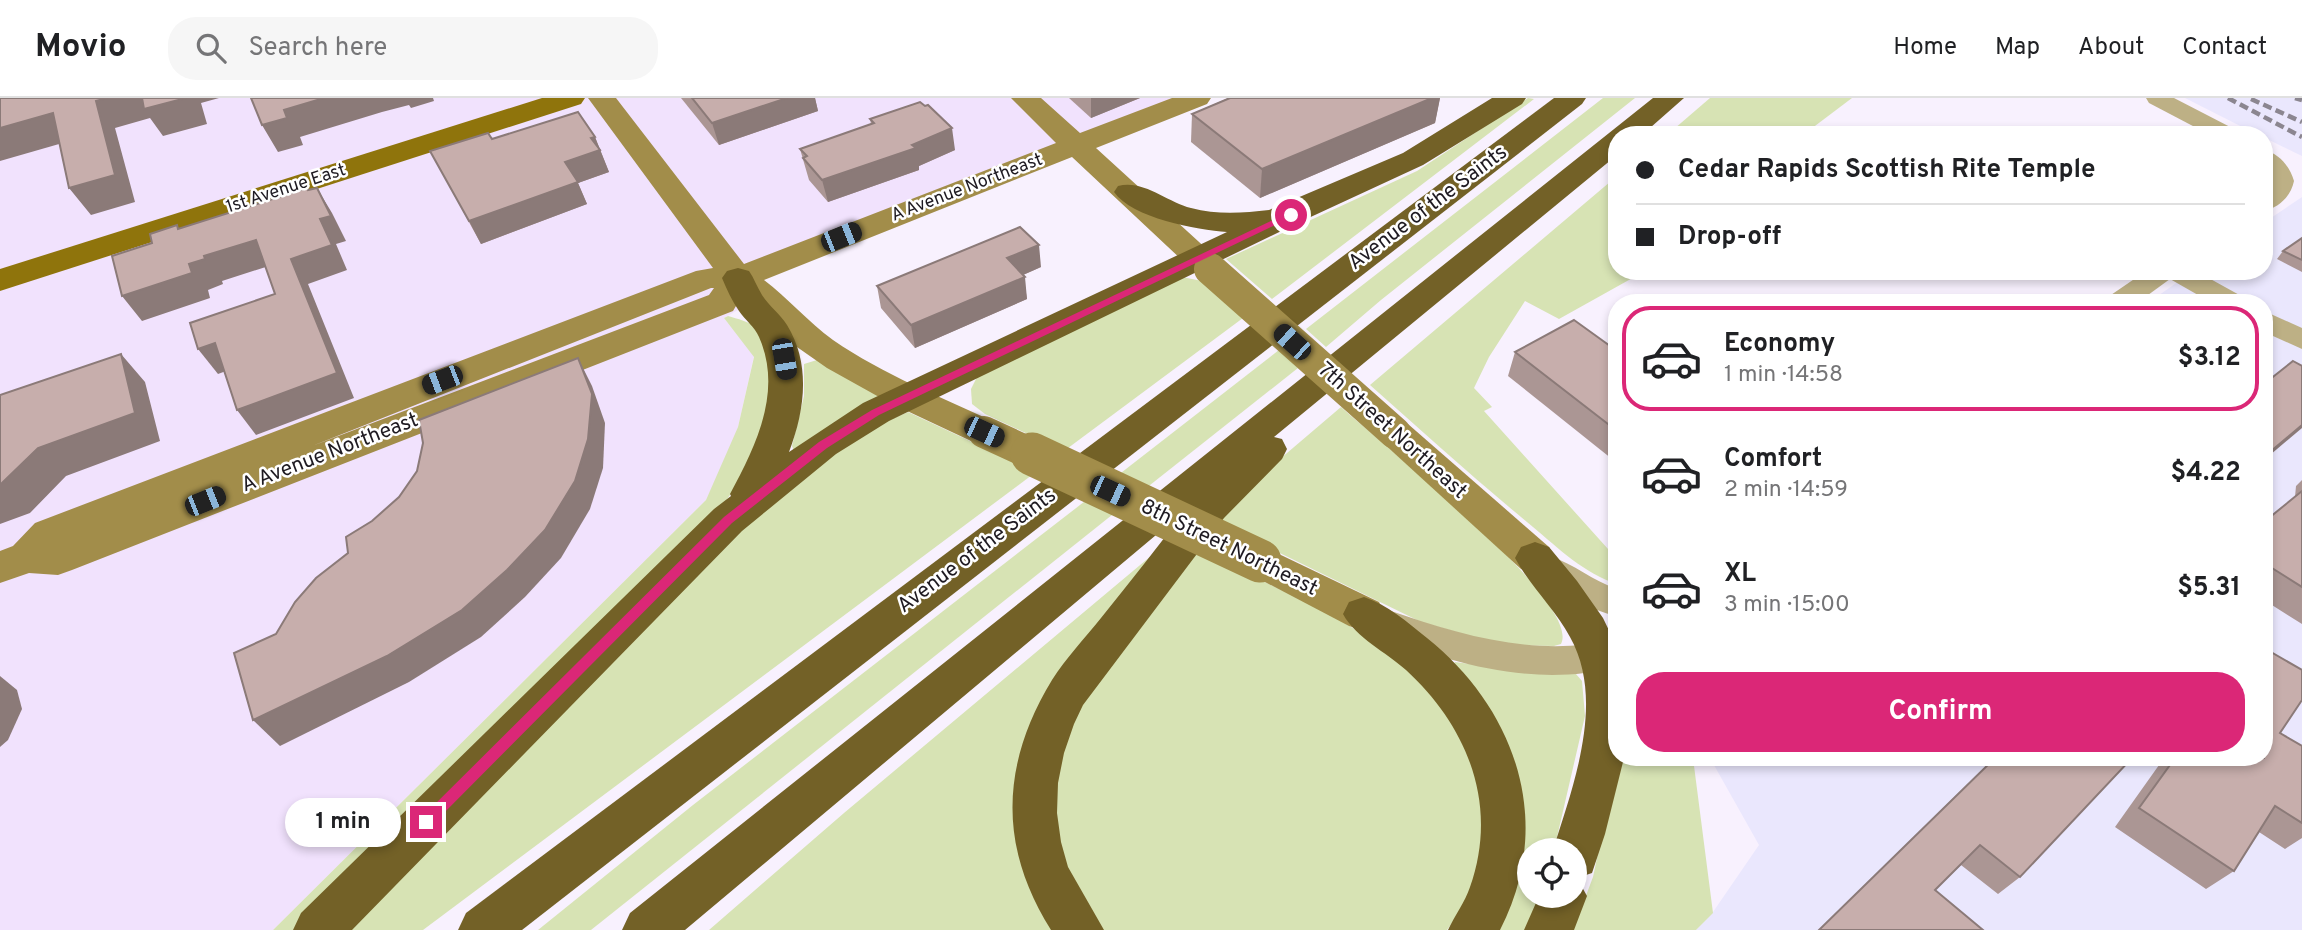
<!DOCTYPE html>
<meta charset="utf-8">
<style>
:root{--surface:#fff;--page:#f6f6f6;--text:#202124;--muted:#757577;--line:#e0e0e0;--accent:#db2777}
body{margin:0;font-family:Overpass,sans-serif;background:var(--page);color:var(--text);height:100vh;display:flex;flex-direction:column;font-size:26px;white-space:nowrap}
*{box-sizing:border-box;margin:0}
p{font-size:23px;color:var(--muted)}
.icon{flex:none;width:38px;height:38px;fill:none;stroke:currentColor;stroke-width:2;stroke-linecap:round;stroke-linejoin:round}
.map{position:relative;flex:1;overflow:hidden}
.drawer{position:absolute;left:1608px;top:196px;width:665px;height:472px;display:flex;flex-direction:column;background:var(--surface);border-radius:28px;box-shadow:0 4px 10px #0003}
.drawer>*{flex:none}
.guide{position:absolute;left:1608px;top:28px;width:665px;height:154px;border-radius:28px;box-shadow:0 4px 10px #0003;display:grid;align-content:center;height:154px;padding:0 28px;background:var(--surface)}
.buttons{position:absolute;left:1517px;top:740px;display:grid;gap:14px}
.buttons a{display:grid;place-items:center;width:70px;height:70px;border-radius:50%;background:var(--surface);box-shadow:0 4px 10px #0003;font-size:35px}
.end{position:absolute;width:32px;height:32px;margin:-16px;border:9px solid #db2777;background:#fff;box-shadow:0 0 0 4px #fff}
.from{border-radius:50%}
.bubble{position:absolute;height:49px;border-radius:24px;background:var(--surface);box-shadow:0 4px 10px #0003;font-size:23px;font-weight:700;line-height:49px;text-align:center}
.car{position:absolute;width:21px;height:42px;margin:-21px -10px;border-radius:9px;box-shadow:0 0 5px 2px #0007;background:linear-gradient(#222 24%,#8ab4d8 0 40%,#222 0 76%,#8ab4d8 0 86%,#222 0)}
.guide b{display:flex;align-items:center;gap:24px;height:66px;font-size:26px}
.guide b+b{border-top:2px solid var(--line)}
.guide i{width:18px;height:18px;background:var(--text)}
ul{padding:12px 0 0;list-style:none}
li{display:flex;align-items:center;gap:21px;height:105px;margin:0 14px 10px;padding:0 14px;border:4px solid transparent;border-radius:28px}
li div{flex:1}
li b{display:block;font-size:26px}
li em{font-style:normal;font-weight:700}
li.current{border-color:var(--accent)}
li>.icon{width:63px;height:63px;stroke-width:1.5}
.cta{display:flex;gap:14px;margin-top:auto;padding:14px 28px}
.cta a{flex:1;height:80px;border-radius:28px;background:var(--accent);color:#fff;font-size:28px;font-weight:700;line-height:80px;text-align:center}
header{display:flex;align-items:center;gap:42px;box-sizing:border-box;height:98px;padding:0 35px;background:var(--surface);border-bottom:2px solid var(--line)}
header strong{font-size:33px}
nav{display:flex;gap:38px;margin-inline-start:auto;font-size:24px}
.search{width:490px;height:63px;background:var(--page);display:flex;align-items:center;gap:18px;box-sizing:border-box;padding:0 24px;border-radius:28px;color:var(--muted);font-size:26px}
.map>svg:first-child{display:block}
.built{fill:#f1e2fd}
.industrial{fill:#eae7fd}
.green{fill:#d7e3b4}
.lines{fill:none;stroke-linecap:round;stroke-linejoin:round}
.street{fill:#bdb085;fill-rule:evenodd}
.secondary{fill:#a28d4a;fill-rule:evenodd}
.primary{fill:#8f740c;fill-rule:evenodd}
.highway{fill:#736127;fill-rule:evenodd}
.rail{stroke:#8b8690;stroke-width:4.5;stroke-dasharray:9 4.5;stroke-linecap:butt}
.secondary-bridge-far1{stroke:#a28d4a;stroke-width:32}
.secondary-bridge{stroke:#a28d4a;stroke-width:43}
.wall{fill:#ab9694}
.shaded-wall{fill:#8b7a78}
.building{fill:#c7aeac;stroke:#8b7a78;stroke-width:2}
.route{fill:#db2777}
.labels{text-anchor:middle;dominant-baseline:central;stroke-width:5;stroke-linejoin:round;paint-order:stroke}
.far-street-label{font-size:18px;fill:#1e1a21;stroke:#fff}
.street-label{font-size:21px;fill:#1e1a21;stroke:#fff}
</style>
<header>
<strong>Movio</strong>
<div class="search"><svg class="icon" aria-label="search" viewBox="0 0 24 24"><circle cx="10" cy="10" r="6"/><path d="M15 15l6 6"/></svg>Search here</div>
<nav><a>Home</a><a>Map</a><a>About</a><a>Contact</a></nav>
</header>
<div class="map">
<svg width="2302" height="832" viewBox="0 0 2302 832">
<rect width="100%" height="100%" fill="#f8f1fe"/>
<polygon class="built" points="0,0 1197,0 738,180 750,205 724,220 754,258 738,329 726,362 706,402 273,832 0,832"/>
<g class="industrial">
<polygon points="2185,0 2302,0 2302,58 2265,40 2264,37 2256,36"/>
<polygon points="2302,99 2302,832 1696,832 1713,814 1759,747 1710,660 2264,660 2264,205 2148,205 2193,173 2264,173 2265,124"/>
</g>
<g class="green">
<polygon points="1528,0 1534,1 1272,201 1226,161 1417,73"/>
<polygon points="1603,0 1635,0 1381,202 1326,249 1306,231"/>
<polygon points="1710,0 1852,0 1803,37 1667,37"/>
<path d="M1617,78v95h28l-86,48 -34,-18 -36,56 -15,31 18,19 -8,4 133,148v25c-32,-10 -59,-36 -84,-57 -56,-46 -109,-94 -163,-142z"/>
<polygon points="1182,179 1202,183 1243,220 1064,353 985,316 972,306 971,291 977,279"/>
<path d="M728,218c9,3 22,5 29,13 4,4 6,14 8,20 20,51 -14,120 -45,160l-422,421h-25l433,-430 32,-73 16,-70 -30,-39z"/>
<polygon points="1279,252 1298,270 1145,391 1117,378"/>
<polygon points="817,262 880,297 794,353 792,348 804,298 804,266"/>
<path d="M1341,309c34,31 242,195 220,237l-7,2 -52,-1 -81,-23 -205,-100 51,-52z"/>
<polygon points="908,314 1036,374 423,832 335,832 779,390 835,345"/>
<polygon points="1089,400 1117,413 591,832 538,832 693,707"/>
<polygon points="1164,447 1038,623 1059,832 709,832 844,715"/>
<polygon points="1194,450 1327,514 1401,560 1471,644 1487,746 1466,805 1447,832 1102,832 1077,798 1049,724 1062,626"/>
<polygon points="1455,564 1530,574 1569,575 1576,576 1582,583 1585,618 1554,752 1530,752 1530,798 1541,798 1529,832 1493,832 1509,796 1453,567"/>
<polygon points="1618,660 1693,660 1713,815 1696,832 1573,832 1593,779"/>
</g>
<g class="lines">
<g class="street">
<polygon points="2146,0 2174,0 2236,32 2240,37 2210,37 2149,5"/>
<path d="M2264,52c15,3 26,17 30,31 -3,15 -15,27 -30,30v-20l5,-10 -5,-10z"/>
<polygon points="2146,173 2196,173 2243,199 2246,205 2212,205 2170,181 2137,205 2105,205 2108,199"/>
<polygon points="2264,213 2302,230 2302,251 2264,234"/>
<path d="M1550,458c24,8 43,25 67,33v28c-27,-10 -69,-21 -83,-48l4,-9z"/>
<path d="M1388,512c75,26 150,48 229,29v28c-82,21 -164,-3 -241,-33l-5,-10 5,-10z"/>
</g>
<g class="secondary">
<path d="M588,0h28l128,166 312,-121 -45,-45h30l39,35 92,-35h39l-4,6 -111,44 125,114 5,7 -5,7 -11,3 -11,-3 -127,-119 -308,123c24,18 44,42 69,60 51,35 108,57 164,83l5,9 -5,9 -13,4 -13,-4 -83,-39 -61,-34 -30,-21 -55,-51 -9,15 -661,259 -14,5 -29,-2 -29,10v-32l13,-5 22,-23 661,-252 17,-3zM711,190h3l-5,7 -397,151z"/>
<polygon points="1395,322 1408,326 1549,449 1555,460 1549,471 1535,476 1521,471 1382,344 1377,335 1382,326"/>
<polygon points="1260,447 1379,504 1385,516 1379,528 1364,533 1349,528 1246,474 1240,463 1246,452"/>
</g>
<polygon class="primary" points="542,0 585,0 581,6 0,193 0,171"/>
<g class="highway">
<path d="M1492,0h34l-4,6 -99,61 -121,56 -413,200 -53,33 -94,77 -390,399h-59l8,-17 413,-404 17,-13 -1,-2c26,-48 53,-103 29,-157 -4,-10 -14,-17 -20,-26 -7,-10 -12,-21 -17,-33l5,-7 11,-3 11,3c5,7 8,16 13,24 7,11 18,19 25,30 24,39 18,85 2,127l74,-49 364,-171c-30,-2 -95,-14 -113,-40l4,-6c25,-7 49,16 73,22 26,7 52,5 78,2l134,-57z"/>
<polygon points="1554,0 1586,0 1582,6 522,832 458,832 466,815"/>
<path d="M1653,0h31l-42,37h-25v20l-343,282 8,2 5,10 -5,10 -58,59 -141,187 -9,19 -10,29 -6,30 -1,30 4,29 7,25 36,63h-53c-53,-84 -50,-166 1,-250 14,-22 33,-42 49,-62 29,-36 57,-72 86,-109l-502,421h-63l8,-17z"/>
<path d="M1535,444l14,5 28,34 26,37 14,29v111h7l-19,76 -13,39 -15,5 10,18 -13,34h-50l15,-34h36v-46h-22c20,-64 53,-149 17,-213 -15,-28 -40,-51 -55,-79l6,-11z"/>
<path d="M1364,499c24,8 43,25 63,41 90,72 128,186 73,292h-52c7,-15 17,-28 22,-43 29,-82 -2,-160 -64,-217 -20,-18 -50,-32 -63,-56l6,-12z"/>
</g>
<g class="rail">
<polyline points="2228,0 2302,39"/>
<polyline points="2295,0 2302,2"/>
<polyline points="2251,1 2302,24"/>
</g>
<g class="secondary-bridge-far1">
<polyline points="1210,171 1395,335"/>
<polyline points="984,334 1036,358"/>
</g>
<polyline class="secondary-bridge" points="1032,356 1260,463"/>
</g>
<g class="wall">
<polygon points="681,0 815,0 818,13 719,47"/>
<polygon points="1069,0 1140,0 1091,20"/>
<polygon points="1228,0 1440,0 1435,25 1260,100 1191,44 1192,16"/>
<polygon points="870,21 955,52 919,68 919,72 828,104 809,82 800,51 871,26"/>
<polygon points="595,39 609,74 578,85 587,106 481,146 430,53 492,41"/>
<polygon points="2302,140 2302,174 2277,161 2283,153"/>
<polygon points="1041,169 1023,177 1027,201 915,250 881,210 877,188"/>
<polygon points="1617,253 1617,365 1508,278 1515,254"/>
<polygon points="2302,382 2302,526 2264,502 2264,424 2295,399 2296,388"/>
<polygon points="2280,635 2302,648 2302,740 2285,751 2259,734 2234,773 2206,791 2115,729 2164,660 2264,660"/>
<polygon points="1994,660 2020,779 1998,796 1961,767 1935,792 1819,832"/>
</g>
<g class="shaded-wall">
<polygon points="107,0 219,0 201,5 207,26 163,38 150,20 115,30 135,104 91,117 69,90 96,3"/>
<polygon points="324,0 433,0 434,3 411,10 409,7 382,14 300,39 303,47 278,54 262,27 284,12"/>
<polygon points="787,0 815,0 818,13 719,47 712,25"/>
<polygon points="1091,0 1140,0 1091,20"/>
<polygon points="1432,0 1440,0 1435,25 1260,100 1262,71"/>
<polygon points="53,15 73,42 0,63 0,30"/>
<polygon points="952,30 955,52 919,68 919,72 828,104 822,82"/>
<polygon points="595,39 609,74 578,85 587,106 481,146 469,123 565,64 591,40"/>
<polygon points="317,90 332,115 346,143 336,146 347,172 308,186 354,300 256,337 237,312 291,161 320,121"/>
<polygon points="256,142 272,167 222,183 223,186 208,192 210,200 142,223 122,198 204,158"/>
<polygon points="1039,147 1041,169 1009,183 1007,160"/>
<polygon points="1025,179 1027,201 915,250 911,227"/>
<polygon points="215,245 234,270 218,276 198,251"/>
<polygon points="121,256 145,284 160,343 66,378 30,415 0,426 0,387"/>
<polygon points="578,260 592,288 605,325 603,370 590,411 561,460 525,499 481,539 409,584 280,648 253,622"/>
<polygon points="2302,327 2302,330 2264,362 2264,359"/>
<polygon points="0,578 17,592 22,611 8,642 0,649"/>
</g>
<g class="building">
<polygon points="0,0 107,0 96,3 115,77 69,90 53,15 0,30"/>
<polygon points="142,0 186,0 144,11"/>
<polygon points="251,0 324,0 284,12 287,20 262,27"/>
<polygon points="692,0 787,0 712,25"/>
<polygon points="1230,0 1432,0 1262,71 1192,16"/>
<polygon points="920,4 925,8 928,7 952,30 912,47 916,50 822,82 803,60 807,58 800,51 874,25 870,21"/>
<polygon points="578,14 595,39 591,40 600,52 565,64 578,84 469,123 430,53 488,35 492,41"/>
<polygon points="307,90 308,92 317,90 331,118 320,121 332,147 291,161 337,275 237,312 215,245 198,251 190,225 275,196 256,142 204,158 205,161 189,166 192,175 122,198 112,158 152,145 150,136 177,127 178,131"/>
<polygon points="1020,129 1039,147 1007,160 1025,179 911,227 877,188"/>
<polygon points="2302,140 2302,162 2283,153"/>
<polygon points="1574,222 1617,253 1617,333 1515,254"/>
<polygon points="121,256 135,315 38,350 0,387 0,297"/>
<polygon points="578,260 592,296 588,341 575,383 545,432 507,472 462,512 387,558 253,622 234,555 276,536 295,504 316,480 348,455 346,439 372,423 399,399 417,373 423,345 419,322"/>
<polygon points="2293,263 2302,268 2302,327 2264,359 2264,286"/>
<polygon points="2302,393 2302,489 2264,465 2264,424"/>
<polygon points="2264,550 2302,572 2302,602 2280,635 2302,648 2302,725 2275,708 2234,773 2139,710 2175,660 2264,660"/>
<polygon points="1995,660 2132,660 2020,779 1980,747 1935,792 1983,832 1819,832"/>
</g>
<polygon class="route" points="1288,115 1296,117 879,317 827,350 732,425 431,728 421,728 421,720 724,419 819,344 872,312"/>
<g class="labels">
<g class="far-street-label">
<text transform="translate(967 90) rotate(-21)">A Avenue Northeast</text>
<text transform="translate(286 91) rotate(-18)">1st Avenue East</text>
</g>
<g class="street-label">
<text transform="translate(1428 110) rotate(-37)">Avenue of the Saints</text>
<text transform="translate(1392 333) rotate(42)">7th Street Northeast</text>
<text transform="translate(330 355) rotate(-21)">A Avenue Northeast</text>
<text transform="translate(1229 450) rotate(26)">8th Street Northeast</text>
<text transform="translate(977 453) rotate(-37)">Avenue of the Saints</text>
</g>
</g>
</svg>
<div class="buttons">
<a><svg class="icon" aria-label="locate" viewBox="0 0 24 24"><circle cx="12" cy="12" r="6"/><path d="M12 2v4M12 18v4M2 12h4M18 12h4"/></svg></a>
</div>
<i class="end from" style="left:1291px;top:117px"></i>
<i class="end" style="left:426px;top:724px"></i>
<div class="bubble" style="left:285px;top:700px;width:116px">1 min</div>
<i class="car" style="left:841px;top:139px;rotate:68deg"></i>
<i class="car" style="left:1292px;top:244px;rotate:312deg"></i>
<i class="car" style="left:784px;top:261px;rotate:170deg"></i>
<i class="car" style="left:442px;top:282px;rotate:249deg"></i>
<i class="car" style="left:984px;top:334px;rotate:115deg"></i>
<i class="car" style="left:1110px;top:393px;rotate:115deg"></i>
<i class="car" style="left:205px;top:403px;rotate:68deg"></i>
<div class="guide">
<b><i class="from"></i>Cedar Rapids Scottish Rite Temple</b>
<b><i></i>Drop-off</b>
</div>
<section class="drawer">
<ul>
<li class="current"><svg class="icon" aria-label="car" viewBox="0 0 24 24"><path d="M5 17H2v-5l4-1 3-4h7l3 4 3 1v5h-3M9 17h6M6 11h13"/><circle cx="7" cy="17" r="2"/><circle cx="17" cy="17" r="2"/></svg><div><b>Economy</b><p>1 min · 14:58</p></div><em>$3.12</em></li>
<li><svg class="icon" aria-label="car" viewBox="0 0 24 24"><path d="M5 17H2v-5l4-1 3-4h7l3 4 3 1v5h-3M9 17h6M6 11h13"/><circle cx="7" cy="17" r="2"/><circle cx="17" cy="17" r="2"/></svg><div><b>Comfort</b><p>2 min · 14:59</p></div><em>$4.22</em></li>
<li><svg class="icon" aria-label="car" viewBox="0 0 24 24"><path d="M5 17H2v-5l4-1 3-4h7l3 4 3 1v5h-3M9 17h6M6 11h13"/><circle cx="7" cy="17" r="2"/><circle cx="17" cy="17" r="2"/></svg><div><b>XL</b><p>3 min · 15:00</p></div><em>$5.31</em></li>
</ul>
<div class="cta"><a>Confirm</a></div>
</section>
</div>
